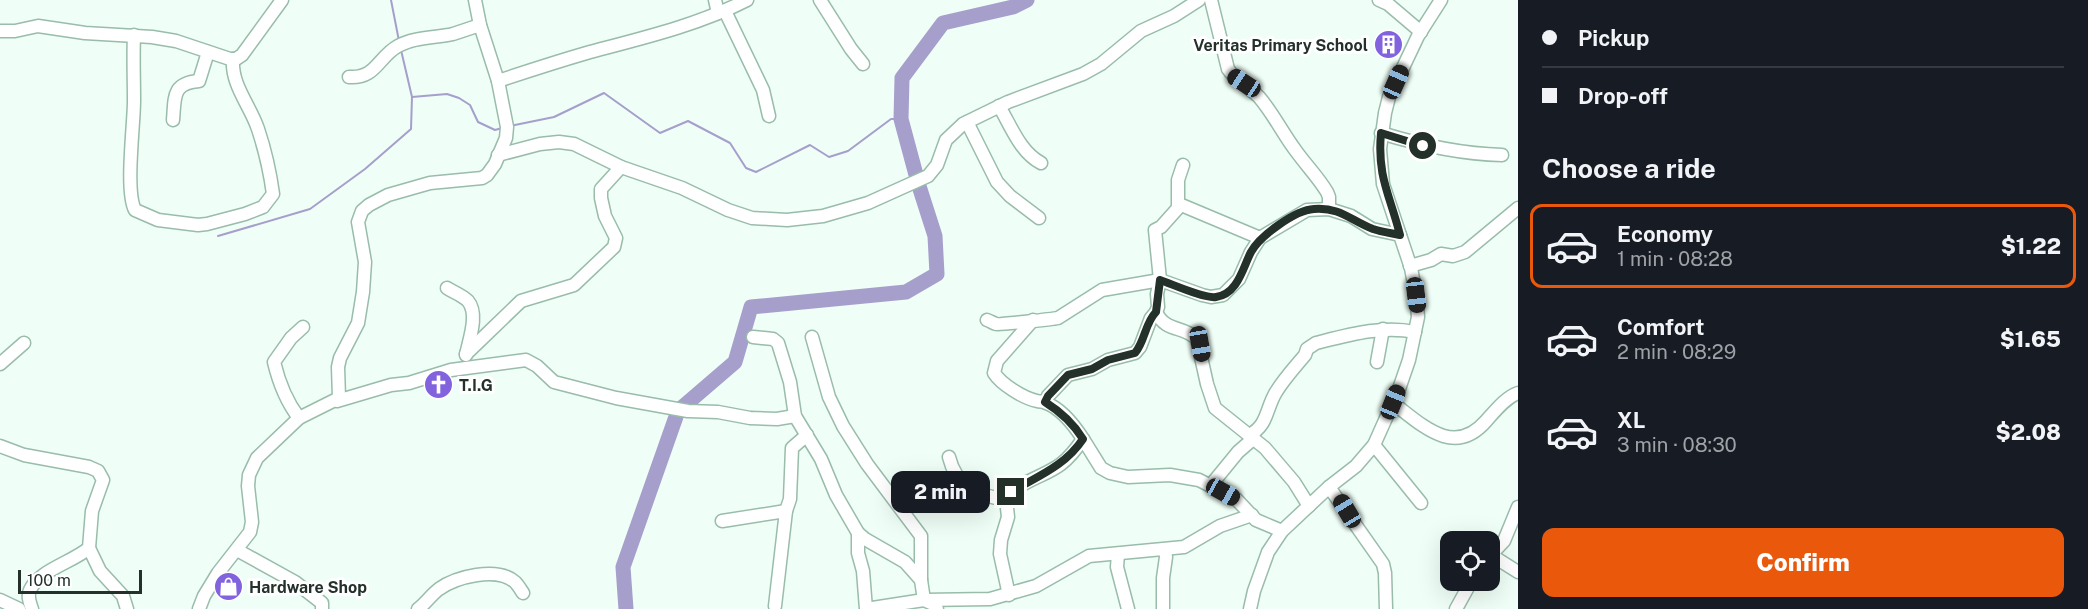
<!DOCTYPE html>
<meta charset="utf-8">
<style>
:root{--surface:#171b24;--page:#242831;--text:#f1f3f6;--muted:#9ea1a6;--line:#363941;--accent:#ea580c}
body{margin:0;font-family:"Public Sans",sans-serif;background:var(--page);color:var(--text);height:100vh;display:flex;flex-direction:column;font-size:22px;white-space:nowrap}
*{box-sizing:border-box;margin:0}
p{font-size:20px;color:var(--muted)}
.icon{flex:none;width:33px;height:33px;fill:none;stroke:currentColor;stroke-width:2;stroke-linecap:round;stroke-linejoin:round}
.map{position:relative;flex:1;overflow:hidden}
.drawer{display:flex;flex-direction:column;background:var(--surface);width:570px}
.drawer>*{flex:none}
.hud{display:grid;align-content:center;height:132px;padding:0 24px;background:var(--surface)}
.tools{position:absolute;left:1440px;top:531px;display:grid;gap:12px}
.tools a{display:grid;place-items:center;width:60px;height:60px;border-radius:12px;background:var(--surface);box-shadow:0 6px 24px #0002;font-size:30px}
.scale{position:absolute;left:18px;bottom:15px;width:124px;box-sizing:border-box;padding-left:6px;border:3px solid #23312a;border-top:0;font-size:16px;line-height:21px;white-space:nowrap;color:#23312a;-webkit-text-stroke:4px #fff;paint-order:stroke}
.end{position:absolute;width:27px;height:27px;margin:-14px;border:8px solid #23312a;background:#fff;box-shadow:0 0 0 3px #fff}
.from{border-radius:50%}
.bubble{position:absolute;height:42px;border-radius:12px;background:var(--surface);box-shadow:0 6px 24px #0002;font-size:20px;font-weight:800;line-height:42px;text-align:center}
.car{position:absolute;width:18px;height:36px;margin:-18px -9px;border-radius:8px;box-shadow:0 0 4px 2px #0007;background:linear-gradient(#222 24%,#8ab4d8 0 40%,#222 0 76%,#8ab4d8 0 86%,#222 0)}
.hud b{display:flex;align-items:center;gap:21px;height:57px;font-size:22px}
.hud b+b{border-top:2px solid var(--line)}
.hud i{width:15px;height:15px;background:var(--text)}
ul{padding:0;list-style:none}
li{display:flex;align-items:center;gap:18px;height:84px;margin:0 12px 9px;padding:0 12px;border:3px solid transparent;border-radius:12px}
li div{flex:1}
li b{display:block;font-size:22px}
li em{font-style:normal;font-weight:800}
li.active{border-color:var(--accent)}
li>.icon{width:54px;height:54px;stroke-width:1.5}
h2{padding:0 24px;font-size:27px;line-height:72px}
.primary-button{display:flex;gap:12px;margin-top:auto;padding:12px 24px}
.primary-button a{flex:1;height:69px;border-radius:12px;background:var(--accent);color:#fff;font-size:24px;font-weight:800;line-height:69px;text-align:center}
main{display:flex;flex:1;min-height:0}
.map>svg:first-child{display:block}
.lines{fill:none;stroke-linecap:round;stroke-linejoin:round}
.stream{stroke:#a69fcc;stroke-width:2}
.river{stroke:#a69fcc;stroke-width:15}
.minor-casing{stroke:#99bcab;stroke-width:15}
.minor{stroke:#fff;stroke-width:12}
.route{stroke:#23312a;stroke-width:8}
.labels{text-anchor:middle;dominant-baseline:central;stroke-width:6;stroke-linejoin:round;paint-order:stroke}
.poi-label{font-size:16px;font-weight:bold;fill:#23312a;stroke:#fff;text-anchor:start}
</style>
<main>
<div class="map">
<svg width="1518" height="609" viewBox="0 0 1518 609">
<rect width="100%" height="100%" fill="#effef6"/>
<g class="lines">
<g class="stream">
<polyline points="391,0 399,41"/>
<polyline points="412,97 447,94 459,98 470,105 478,122 495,130 502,128"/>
<polyline points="510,126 554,117 604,93 660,133 688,121 730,143 746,168 756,172 810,145 829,157 848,151 891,119 901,119"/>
<polyline points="218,236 310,209 365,169 411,129 412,97 401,50"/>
</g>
<polyline class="river" points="626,609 623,567 678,411 735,362 751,307 906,292 937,274 935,236 919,186 901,119 902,78 943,23 1013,7 1027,0"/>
<defs>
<g id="minor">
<polyline points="715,0 718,13"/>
<polyline points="820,0 851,49 863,64"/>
<path d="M1211,0l17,69c7,11 21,18 31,28 14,16 24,37 37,54 10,14 22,26 31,41l2,5v12"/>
<polyline points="1379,0 1388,4 1421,32"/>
<polyline points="725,11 763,90 769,116"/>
<polyline points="0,31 15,31 38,26 85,33 152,37 176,41 230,59 236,59 242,55 282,0"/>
<path d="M134,35c-1,22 0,44 0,66 0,24 -9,90 1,109l23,10 40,5 9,-1 38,-10 18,-7 10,-13c-3,-22 -8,-44 -15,-65 -8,-24 -27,-44 -25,-70"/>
<path d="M349,77c27,2 29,-20 49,-31 16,-9 37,-8 55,-12 9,-3 18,-6 27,-9"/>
<path d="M498,81c30,-10 61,-20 92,-29 53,-14 108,-27 157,-52"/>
<path d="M999,106c12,20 21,46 42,57"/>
<path d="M173,120c2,-23 -1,-37 26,-39l9,-29"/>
<polyline points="967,122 997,182 1010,196 1039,218"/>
<path d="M1381,133c39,12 80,21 121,22"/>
<polyline points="498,155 540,144 559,142 574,144 621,167 682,188 728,210 752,218 787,220 823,216 868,203 928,176 937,165 946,140 963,124 1008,102 1083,74 1101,64 1141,31 1174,16 1199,0"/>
<polyline points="1179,204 1260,238"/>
<polyline points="1410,266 1431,260 1441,254 1453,256 1465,252 1518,208"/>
<path d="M447,288c6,4 15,7 21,13 11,13 1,39 -2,54"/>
<path d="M1156,312c10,21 27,13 41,27l10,45 8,24 50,40 29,34 15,24"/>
<path d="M987,320c3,1 6,3 9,4 3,1 57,-5 62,-6l44,-28 58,-10 42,15 9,2 12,-2 16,-16 12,-27 9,-14 47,-28 22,-1 22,7 21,13 28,6"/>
<polyline points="753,337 773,339 778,343 790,382 795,416 821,459 836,495 858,533 858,553 863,571 866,609 924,600 990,599 1036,586 1089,556 1184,547 1220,526 1252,515"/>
<polyline points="812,337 829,397 843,426 867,464 921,536 921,580 924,600 933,604 937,609"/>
<polyline points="466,354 521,301 574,285 614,247 616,238 605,216 601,198 601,189 621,167"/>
<polyline points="1377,362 1383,329"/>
<polyline points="0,364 24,343"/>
<polyline points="337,401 391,385 409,383 451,370 526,360 537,366 554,382 616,398 688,411 718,412 750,418 777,419 795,416"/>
<polyline points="1045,402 1048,396 1068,375 1092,369 1108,360 1135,353 1140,347 1151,318 1156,312 1158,307 1157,294 1160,280 1155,230 1161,227 1178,208 1178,180 1183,165"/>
<path d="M1393,403c29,22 61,55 93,18 9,-10 20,-24 32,-28"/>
<path d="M299,418c-13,-17 -20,-35 -25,-56l17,-24 12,-11"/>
<path d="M1249,435c19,-9 17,-27 27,-43 8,-13 19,-25 29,-37l2,-6 9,-6c32,-8 66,-18 99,-11"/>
<polyline points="1083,439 1101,468 1110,473 1128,477 1170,475 1199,480 1236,499 1256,520 1282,531"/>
<polyline points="1374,445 1421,503"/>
<path d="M0,446l24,9 65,12 9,4 5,9 -11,31 -3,37c-16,14 -50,22 -59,42 -3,6 0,13 2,19"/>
<path d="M949,457c7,29 29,40 57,42"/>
<polyline points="1211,485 1238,452 1254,438"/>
<polyline points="1329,487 1383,564 1385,573 1386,609"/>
<polyline points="722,521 786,511"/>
<polyline points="858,533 865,539 905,562 921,580"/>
<polyline points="89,548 100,571 123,596 127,609"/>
<polyline points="237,550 295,582 322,603 322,609"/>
<polyline points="1118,554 1117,567 1128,609"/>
<polyline points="1491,555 1518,572"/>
<polyline points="1490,556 1504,541 1518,507"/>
<path d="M1009,595l-9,-41 1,-14 7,-23 -2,-18c13,-18 38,-22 55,-35 9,-7 16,-16 22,-25 -9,-14 -21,-30 -37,-36 -4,-2 -5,-1 -9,-2 -14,-3 -36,-17 -43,-28l3,-12 36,-41"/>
<polyline points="0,600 19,609"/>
<polyline points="775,606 786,511 790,499 792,448 807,435"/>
<polyline points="199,609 204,596 218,573 250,532 252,522 248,486 249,475 257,458 299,418 339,398 338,367 340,358 358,323 363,292 365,262 358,222 362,211 369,205 388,195 430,183 482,178 487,175 495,164 506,138 507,127 498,81 480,25 475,0"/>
<path d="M418,609c8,-6 13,-14 21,-20 17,-12 58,-23 76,-7 3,3 6,8 8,11"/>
<polyline points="1163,609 1163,578 1166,557 1165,550"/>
<polyline points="1250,609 1254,591 1268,552 1282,531 1329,487 1356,466 1374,445 1399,389 1409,360 1418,317 1416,295 1411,268 1383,184 1380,149 1385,113 1389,97 1418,36 1441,0"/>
<polyline points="1456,609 1472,580"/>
</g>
</defs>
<use href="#minor" class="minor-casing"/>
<use href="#minor" class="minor"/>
</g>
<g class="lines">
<path class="route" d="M1011,492c27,-16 54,-26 72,-53 -10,-16 -22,-27 -38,-37l3,-6 20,-21 24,-6 16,-9 27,-7c10,-12 10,-30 21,-41l4,-32c12,4 45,19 56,17 22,-3 27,-30 35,-45 9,-16 44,-42 63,-43 27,-2 37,12 59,20 9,3 18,4 27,6 -10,-40 -23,-58 -19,-102l42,13"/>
</g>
<defs>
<symbol id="building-disc" viewBox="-11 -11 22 22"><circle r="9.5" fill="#8263de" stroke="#fff"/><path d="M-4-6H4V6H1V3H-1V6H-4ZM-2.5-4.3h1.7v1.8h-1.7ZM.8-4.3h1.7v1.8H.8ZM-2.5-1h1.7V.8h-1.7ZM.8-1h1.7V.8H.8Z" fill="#fff"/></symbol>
<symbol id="church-disc" viewBox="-11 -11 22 22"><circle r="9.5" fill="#8263de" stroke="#fff"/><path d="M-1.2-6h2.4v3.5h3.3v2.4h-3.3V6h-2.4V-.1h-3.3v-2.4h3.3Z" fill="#fff"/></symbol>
<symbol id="shop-disc" viewBox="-11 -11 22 22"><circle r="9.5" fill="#8263de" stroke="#fff"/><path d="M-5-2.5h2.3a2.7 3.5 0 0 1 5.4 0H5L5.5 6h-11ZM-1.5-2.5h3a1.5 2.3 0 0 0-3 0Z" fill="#fff"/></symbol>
</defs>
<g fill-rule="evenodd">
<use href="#building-disc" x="1372" y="28" width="33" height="33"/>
<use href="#church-disc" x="422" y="368" width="33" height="33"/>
<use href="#shop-disc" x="212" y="570" width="33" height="33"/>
</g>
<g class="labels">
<g class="poi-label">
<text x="1368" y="45" text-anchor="end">Veritas Primary School</text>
<text x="459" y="385">T.I.G</text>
<text x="249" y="587">Hardware Shop</text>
</g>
</g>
</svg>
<div class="tools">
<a><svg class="icon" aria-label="locate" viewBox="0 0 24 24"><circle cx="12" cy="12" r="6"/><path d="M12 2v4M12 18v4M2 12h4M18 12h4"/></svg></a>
</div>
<div class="scale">100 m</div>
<i class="end from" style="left:1423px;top:146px"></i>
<i class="end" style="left:1011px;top:492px"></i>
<div class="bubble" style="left:891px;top:471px;width:99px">2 min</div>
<i class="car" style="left:1396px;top:82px;rotate:24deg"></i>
<i class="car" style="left:1244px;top:83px;rotate:303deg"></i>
<i class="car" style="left:1416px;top:295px;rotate:173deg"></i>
<i class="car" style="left:1200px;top:344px;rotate:170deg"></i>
<i class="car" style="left:1393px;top:402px;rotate:22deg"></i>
<i class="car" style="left:1223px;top:492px;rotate:119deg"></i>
<i class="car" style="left:1347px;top:511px;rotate:329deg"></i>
</div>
<section class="drawer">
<div class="hud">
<b><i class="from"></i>Pickup</b>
<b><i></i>Drop-off</b>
</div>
<h2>Choose a ride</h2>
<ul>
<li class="active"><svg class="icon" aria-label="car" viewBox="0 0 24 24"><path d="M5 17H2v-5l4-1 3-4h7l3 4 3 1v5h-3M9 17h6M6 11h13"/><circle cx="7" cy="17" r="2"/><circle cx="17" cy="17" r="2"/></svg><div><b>Economy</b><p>1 min · 08:28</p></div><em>$1.22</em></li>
<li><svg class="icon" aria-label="car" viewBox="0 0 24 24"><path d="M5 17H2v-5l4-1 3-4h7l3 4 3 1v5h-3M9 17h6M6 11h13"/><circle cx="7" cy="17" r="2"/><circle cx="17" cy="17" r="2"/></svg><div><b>Comfort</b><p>2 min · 08:29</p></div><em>$1.65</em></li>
<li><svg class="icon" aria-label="car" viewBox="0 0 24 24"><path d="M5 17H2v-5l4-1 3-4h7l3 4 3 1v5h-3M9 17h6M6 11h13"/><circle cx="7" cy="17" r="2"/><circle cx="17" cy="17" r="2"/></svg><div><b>XL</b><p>3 min · 08:30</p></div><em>$2.08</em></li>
</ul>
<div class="primary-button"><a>Confirm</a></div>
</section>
</main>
